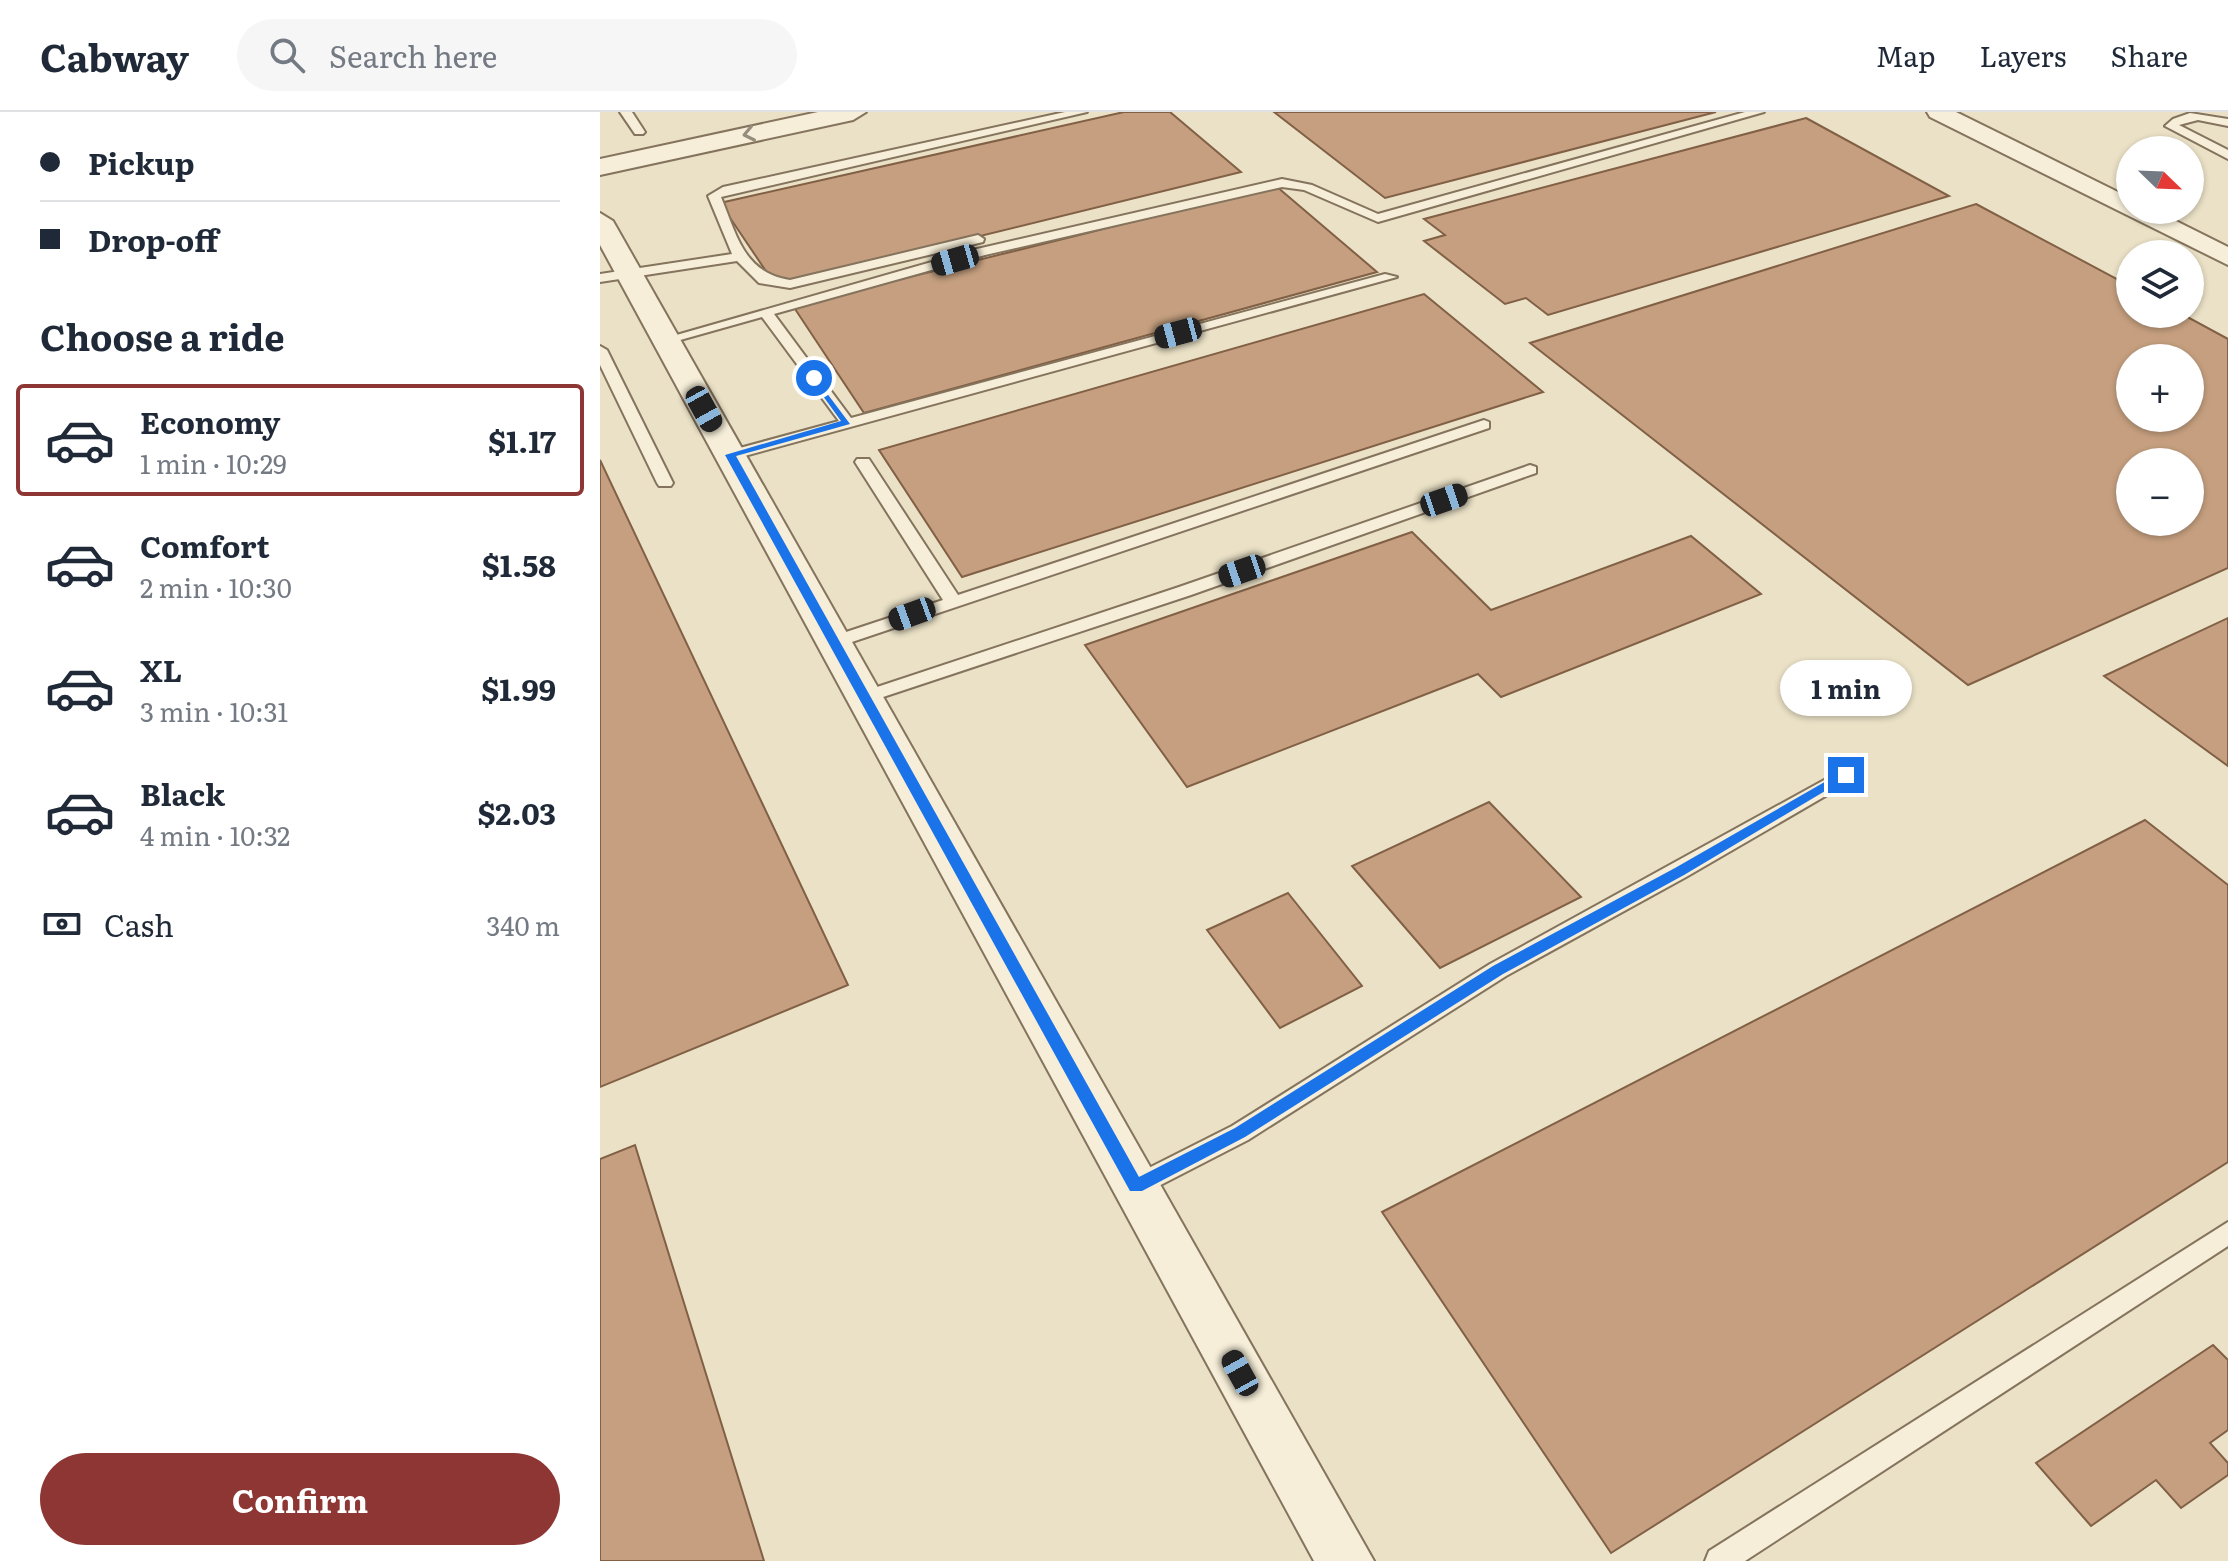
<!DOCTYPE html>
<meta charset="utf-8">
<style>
:root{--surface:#fff;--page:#f6f6f7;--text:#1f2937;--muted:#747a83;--line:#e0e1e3;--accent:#8d3633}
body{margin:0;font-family:Literata,serif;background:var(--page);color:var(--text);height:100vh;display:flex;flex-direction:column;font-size:30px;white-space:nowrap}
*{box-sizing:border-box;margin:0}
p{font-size:26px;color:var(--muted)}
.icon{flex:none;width:44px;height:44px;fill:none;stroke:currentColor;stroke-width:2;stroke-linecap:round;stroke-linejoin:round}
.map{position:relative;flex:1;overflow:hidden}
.details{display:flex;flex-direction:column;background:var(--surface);width:600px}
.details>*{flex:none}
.hud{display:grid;align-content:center;height:176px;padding:0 40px;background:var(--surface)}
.needle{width:52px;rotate:113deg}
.controls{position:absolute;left:1516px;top:24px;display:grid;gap:16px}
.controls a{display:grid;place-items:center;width:88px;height:88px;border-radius:50%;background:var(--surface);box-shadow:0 2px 6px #0004;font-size:40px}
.end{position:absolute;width:36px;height:36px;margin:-18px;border:10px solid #1a73e8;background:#fff;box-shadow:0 0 0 4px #fff}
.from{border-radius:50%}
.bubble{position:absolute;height:56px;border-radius:28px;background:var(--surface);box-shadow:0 2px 6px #0004;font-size:26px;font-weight:700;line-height:56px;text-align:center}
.car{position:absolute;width:24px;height:48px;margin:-24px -12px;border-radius:10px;box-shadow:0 0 6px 2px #0007;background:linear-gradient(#222 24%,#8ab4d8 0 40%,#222 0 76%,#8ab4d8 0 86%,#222 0)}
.hud b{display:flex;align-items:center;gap:28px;height:76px;font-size:30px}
.hud b+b{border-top:2px solid var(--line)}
.hud i{width:20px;height:20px;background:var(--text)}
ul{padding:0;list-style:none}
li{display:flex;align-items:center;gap:24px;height:112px;margin:0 16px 12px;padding:0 24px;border:4px solid transparent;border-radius:8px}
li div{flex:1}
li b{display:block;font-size:30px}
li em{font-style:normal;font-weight:700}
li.selected{border-color:var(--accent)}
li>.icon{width:72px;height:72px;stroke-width:1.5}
h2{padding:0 40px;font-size:36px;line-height:96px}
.pay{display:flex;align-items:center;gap:20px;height:88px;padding:0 40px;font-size:30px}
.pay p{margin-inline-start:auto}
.cta{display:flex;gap:16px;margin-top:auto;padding:16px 40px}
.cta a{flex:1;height:92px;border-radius:48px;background:var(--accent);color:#fff;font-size:32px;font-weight:700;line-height:92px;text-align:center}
header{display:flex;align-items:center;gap:48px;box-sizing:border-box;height:112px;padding:0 40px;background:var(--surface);border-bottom:2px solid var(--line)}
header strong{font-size:38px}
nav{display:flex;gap:44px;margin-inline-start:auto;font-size:28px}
.search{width:560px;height:72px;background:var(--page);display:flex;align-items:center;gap:20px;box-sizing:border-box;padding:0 28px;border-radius:44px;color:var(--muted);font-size:30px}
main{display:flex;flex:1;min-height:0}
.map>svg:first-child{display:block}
.building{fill:#c59f7f;stroke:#816045;stroke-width:2;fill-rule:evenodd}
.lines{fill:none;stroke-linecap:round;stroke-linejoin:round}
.service-casing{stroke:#84735d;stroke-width:4}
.minor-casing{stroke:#84735d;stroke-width:4}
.tertiary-casing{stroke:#84735d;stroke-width:4}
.service{fill:#f6eed8;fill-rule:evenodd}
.minor{fill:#f6eed8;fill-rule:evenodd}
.tertiary{fill:#f6eed8;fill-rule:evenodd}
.oneway{stroke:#968c7c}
.route{fill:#1a73e8}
</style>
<header>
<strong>Cabway</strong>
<div class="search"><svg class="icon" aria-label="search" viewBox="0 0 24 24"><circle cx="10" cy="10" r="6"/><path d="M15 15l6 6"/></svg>Search here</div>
<nav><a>Map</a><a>Layers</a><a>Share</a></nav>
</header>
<main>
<section class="details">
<div class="hud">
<b><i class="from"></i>Pickup</b>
<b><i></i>Drop-off</b>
</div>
<h2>Choose a ride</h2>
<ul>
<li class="selected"><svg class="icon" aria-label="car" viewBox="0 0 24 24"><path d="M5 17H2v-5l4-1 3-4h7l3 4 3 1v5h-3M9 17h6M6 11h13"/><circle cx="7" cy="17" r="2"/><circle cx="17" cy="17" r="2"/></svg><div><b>Economy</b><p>1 min · 10:29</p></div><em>$1.17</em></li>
<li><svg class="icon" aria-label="car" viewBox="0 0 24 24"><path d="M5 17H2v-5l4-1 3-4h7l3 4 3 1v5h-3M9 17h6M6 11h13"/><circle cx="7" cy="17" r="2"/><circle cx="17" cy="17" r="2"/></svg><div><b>Comfort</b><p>2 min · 10:30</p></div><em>$1.58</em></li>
<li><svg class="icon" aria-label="car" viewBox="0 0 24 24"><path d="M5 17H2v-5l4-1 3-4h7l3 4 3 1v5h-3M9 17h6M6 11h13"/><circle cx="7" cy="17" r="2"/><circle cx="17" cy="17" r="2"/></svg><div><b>XL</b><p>3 min · 10:31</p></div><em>$1.99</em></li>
<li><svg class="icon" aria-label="car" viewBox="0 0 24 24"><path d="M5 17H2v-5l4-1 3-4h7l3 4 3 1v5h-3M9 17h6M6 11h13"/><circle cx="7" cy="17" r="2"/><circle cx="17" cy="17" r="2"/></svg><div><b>Black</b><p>4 min · 10:32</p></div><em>$2.03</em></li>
</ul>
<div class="pay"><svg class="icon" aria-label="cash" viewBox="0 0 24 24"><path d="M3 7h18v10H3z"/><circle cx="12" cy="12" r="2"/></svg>Cash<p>340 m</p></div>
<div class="cta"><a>Confirm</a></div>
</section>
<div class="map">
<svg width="1628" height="1449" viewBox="0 0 1628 1449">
<rect width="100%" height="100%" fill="#eae1c6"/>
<g class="building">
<polygon points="524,0 570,0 641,60 176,174 120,91"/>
<polygon points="674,0 1116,0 785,86"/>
<polygon points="1206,6 1349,84 948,203 926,186 905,192 824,129 845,123 824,107"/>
<polygon points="676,74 777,160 264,301 193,194"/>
<path d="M1376,92l154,82v28h52l46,25v229l-260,117 -438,-342zM1530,246h60v60h-60zM1530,350h60v60h-60z"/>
<polygon points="824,182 943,280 362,465 279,338"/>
<polygon points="0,348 248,873 0,975"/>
<polygon points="812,420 891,498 1091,424 1161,482 901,585 878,562 587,675 485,533"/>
<polygon points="1628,506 1628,654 1504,564"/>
<polygon points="889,690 981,785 840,856 752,754"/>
<polygon points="1545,708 1628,773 1628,1050 1011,1441 782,1100"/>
<polygon points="688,781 762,874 680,916 607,818"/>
<polygon points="35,1033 164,1449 0,1449 0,1047"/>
<polygon points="1613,1233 1628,1248 1628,1318 1610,1331 1628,1351 1628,1363 1581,1396 1556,1368 1491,1414 1436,1351"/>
</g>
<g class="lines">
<defs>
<g id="service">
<polygon points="20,0 32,0 45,20 43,22 35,22"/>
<path d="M465,0h22l-366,85c16,39 23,76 69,83l188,-45 6,4 -1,3 -193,46 -31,-5 -22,-22 -137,21v-8l132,-20 -24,-58 15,-9z"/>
<polygon points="1145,0 1164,0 778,110 704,78 682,75 385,143 174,202 251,306 785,162 797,165 130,348 122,343 125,340 239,309 162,205 66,232 59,228 377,137 682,67 712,73 778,102"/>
<polygon points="1590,1 1628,7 1628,14 1598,8 1579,13 1628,38 1628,47 1565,14 1573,7"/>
<polygon points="0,234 7,238 73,371 71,374 59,374 57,371 0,253"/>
<polygon points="884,308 889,310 889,316 240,534 228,534 225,530 228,526 343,488 255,350 257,347 269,347 358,483"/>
<polygon points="930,353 936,355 936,361 591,483 271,589 265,591 256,585 259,581 579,475"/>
<polygon points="1246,656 1253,658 1256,663 1253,668 1086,765 906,864 648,1028 545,1081 536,1084 527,1081 524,1074 527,1067 632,1014 890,852"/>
<polygon points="1628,1110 1628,1134 1145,1449 1105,1449 1109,1439"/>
</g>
<g id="minor">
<polygon points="1327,0 1356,0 1530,86 1530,98 1554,98 1628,135 1628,153 1330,5"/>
<polygon points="0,101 13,109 774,1449 714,1449 0,133"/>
</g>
<polygon id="tertiary" points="218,0 266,0 253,8 0,63 0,47"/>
</defs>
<use href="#service" class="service-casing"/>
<use href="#minor" class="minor-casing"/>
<use href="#tertiary" class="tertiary-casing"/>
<use href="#service" class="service"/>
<use href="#minor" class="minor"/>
<use href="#tertiary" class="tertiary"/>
</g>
<defs><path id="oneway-chevron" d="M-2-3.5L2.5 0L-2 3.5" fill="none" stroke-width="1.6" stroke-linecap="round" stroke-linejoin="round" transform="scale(2)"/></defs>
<use class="oneway" href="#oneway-chevron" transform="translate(149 22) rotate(168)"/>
<polygon class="route" points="214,264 250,312 136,344 539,1065 635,1016 893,854 1075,756 1242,660 1252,663 1084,763 903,862 645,1025 542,1079 530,1079 125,343 241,309 210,266"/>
</svg>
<div class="controls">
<a><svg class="needle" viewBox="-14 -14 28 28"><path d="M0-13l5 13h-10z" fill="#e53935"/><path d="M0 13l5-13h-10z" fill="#747a83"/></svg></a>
<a><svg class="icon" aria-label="layers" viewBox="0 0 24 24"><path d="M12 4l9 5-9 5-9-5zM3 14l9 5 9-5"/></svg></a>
<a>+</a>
<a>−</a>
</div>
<i class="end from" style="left:214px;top:266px"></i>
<i class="end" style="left:1246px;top:663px"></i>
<div class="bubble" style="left:1180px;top:548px;width:132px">1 min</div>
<i class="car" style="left:355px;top:148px;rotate:254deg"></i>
<i class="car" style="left:578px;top:221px;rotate:255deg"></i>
<i class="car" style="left:104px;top:297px;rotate:151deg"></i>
<i class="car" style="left:844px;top:388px;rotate:71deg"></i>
<i class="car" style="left:642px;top:459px;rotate:251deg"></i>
<i class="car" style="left:312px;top:502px;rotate:250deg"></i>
<i class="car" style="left:640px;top:1261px;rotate:331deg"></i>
</div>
</main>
